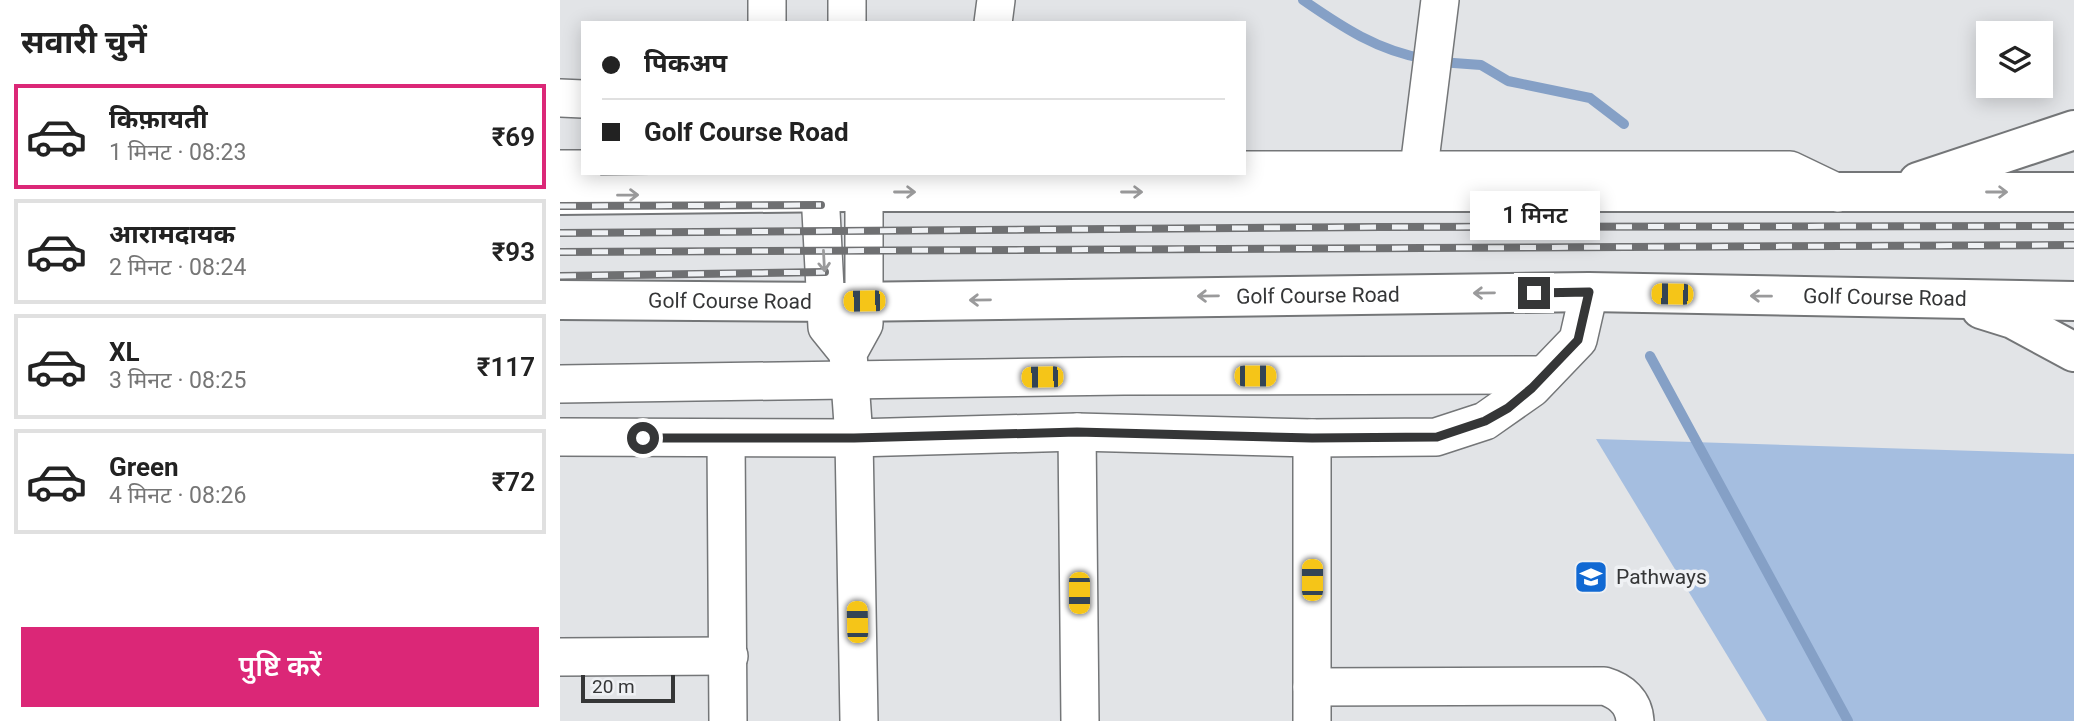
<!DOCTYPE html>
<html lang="hi">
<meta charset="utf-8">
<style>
:root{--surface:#fff;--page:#f2f2f2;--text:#222;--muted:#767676;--line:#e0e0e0;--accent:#db2777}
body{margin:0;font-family:Roboto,"Noto Sans Devanagari",sans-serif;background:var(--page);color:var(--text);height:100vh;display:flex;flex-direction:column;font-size:26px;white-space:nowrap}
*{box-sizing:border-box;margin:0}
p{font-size:23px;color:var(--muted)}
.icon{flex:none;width:38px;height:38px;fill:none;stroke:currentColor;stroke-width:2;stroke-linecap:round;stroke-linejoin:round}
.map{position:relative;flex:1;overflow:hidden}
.panel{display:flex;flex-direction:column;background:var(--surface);width:560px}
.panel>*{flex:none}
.top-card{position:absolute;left:21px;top:21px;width:665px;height:154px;border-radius:0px;box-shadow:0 4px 18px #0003;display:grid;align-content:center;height:154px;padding:0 21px;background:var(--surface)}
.buttons{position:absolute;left:1416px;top:21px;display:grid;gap:14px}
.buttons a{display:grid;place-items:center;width:77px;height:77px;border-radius:0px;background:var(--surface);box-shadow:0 4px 18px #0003;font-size:35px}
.scale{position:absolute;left:21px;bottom:18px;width:94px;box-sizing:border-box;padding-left:7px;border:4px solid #353637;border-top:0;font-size:19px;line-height:24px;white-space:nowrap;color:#353637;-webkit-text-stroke:5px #eff1f4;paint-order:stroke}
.end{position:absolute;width:32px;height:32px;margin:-16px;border:9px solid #353637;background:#fff;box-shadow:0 0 0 4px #fff}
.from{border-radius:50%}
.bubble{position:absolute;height:49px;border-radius:0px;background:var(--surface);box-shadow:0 4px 18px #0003;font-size:23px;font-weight:600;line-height:49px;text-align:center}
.car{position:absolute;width:21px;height:42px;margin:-21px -10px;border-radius:9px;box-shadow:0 0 5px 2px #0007;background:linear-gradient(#f5c518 24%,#345 0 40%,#f5c518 0 76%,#345 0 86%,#f5c518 0)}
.top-card b{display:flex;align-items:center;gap:24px;height:66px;font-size:26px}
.top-card b+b{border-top:2px solid var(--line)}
.top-card i{width:18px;height:18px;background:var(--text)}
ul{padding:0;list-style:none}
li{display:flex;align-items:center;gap:21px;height:105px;margin:0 14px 10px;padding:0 7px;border:4px solid var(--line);border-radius:0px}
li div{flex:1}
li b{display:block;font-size:26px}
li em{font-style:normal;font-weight:600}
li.on{border-color:var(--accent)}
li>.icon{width:63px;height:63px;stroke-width:1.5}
h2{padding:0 21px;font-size:32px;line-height:84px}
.action{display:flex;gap:14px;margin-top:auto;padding:14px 21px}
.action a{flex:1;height:80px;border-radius:0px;background:var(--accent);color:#fff;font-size:28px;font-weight:600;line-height:80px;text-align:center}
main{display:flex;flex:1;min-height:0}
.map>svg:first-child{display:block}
.green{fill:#a5bee0}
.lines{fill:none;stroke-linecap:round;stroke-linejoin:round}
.stream{stroke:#85a0c6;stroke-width:10}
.minor-casing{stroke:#747678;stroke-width:40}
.major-casing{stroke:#747678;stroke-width:42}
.minor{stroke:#fff;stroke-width:37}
.major{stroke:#fff;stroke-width:38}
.rail-casing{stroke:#6f7072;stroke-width:8}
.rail{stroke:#eff1f4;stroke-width:5;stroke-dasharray:16;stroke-linecap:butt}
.oneway{stroke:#9a9a9b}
.route{stroke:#353637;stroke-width:9}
.labels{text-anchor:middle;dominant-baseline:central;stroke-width:7;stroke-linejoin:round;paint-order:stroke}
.street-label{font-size:21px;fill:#353637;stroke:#eff1f4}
.poi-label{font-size:21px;fill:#353637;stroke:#eff1f4;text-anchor:start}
</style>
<main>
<section class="panel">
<h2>सवारी चुनें</h2>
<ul>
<li class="on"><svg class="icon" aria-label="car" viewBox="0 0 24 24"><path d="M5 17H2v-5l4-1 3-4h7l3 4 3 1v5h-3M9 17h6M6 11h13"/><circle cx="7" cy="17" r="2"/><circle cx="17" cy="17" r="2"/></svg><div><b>किफ़ायती</b><p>1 मिनट · 08:23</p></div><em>₹69</em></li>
<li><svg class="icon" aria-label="car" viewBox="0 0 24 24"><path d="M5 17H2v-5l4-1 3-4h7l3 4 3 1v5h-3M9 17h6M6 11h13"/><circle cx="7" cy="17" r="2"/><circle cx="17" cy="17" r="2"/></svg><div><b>आरामदायक</b><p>2 मिनट · 08:24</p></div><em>₹93</em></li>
<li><svg class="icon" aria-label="car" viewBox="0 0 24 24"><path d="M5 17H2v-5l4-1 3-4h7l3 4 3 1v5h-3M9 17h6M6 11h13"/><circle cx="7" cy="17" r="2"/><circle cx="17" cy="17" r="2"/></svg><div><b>XL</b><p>3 मिनट · 08:25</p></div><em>₹117</em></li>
<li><svg class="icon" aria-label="car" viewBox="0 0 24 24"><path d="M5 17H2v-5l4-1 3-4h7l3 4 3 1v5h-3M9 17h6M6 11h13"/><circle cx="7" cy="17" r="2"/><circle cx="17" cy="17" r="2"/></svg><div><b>Green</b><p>4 मिनट · 08:26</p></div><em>₹72</em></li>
</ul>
<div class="action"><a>पुष्टि करें</a></div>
</section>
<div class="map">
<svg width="1514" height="721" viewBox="0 0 1514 721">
<rect width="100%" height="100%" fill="#e2e4e7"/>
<polygon class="green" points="1036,439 1514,454 1514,721 1207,721"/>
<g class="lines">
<g class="stream">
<path d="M743,0c39,27 75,51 123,59"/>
<polyline points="880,62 921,65 948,81 1030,98 1064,124"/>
<polyline points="1090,356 1288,721"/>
</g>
<defs>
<g id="minor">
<polyline points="207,23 207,0"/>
<polyline points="287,23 287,0"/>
<polyline points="433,23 436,0"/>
<polyline points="0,98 23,99"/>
<polyline points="0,169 23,169"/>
<polyline points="684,170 1230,170 1278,193"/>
<polyline points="260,192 267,327 288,353"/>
<polyline points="856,192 880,0"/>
<polyline points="0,384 564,376 984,375"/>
<polyline points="517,432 520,721"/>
<polyline points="0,437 294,438 517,432 752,438 876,437 925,421 972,388 1018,340 1029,292"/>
<polyline points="166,438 168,721"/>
<polyline points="752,438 752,721"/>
<polyline points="0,657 169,656"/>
<path d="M752,687l292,-1c17,5 30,16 31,35"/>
<polyline points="299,721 294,438 288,353 304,324 304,192"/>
</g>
<g id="major">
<polyline points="1358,182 1514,130"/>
<polyline points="0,195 286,192 1514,192"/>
<path id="s1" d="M0,300l286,2 743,-10 485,9"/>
<polyline points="1421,309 1453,319 1514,352"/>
</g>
</defs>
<use href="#minor" class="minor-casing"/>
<use href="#major" class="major-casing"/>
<use href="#minor" class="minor"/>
<use href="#major" class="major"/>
<defs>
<g id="rail">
<polyline points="0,206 261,205"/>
<polyline points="0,233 821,227 1514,226"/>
<polyline points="0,252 1514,245"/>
<polyline points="0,276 265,272"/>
</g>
</defs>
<use href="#rail" class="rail-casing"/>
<use href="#rail" class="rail"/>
</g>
<defs><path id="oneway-shaft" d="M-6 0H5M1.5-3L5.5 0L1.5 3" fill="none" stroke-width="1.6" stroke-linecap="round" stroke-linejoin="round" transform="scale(1.75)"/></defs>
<g class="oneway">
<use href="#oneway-shaft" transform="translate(345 192)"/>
<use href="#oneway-shaft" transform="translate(572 192)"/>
<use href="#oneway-shaft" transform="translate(1437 192)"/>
<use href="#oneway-shaft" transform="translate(68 195) rotate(-1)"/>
<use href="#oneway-shaft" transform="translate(264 261) rotate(87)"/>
<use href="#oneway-shaft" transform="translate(924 293) rotate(179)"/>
<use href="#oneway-shaft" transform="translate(648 296) rotate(179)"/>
<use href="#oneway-shaft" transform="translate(1201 296) rotate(-179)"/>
<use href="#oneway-shaft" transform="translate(420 300) rotate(179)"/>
</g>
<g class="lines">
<polyline class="route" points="83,438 294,438 517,432 752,438 877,437 925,421 948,408 972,388 1018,340 1029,292 974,293"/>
</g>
<defs>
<symbol id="school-square" viewBox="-11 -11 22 22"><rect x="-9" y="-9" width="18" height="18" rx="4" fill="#1169d3" stroke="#eff1f4"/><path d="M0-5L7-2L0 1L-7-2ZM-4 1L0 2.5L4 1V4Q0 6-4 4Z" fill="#fff"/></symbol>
</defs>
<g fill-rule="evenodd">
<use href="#school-square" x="1012" y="558" width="38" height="38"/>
</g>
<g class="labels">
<g class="street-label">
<text stroke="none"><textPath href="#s1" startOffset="758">Golf Course Road</textPath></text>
<text stroke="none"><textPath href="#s1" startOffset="1325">Golf Course Road</textPath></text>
<text stroke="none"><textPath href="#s1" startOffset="170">Golf Course Road</textPath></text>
</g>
<g class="poi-label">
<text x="1056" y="577">Pathways</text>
</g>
</g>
</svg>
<div class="buttons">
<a><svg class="icon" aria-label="layers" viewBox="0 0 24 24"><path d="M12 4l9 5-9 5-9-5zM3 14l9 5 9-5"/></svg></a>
</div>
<div class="scale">20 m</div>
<i class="end from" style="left:83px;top:438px"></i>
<i class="end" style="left:974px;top:293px"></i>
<div class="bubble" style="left:910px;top:191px;width:130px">1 मिनट</div>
<i class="car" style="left:1112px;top:294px;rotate:271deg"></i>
<i class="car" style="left:304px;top:301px;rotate:269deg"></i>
<i class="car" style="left:695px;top:376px;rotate:90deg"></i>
<i class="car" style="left:482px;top:377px;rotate:269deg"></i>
<i class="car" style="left:752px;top:580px;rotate:0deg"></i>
<i class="car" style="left:519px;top:593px;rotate:180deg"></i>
<i class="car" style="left:297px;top:622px;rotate:359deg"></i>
<div class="top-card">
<b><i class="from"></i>पिकअप</b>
<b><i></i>Golf Course Road</b>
</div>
</div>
</main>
